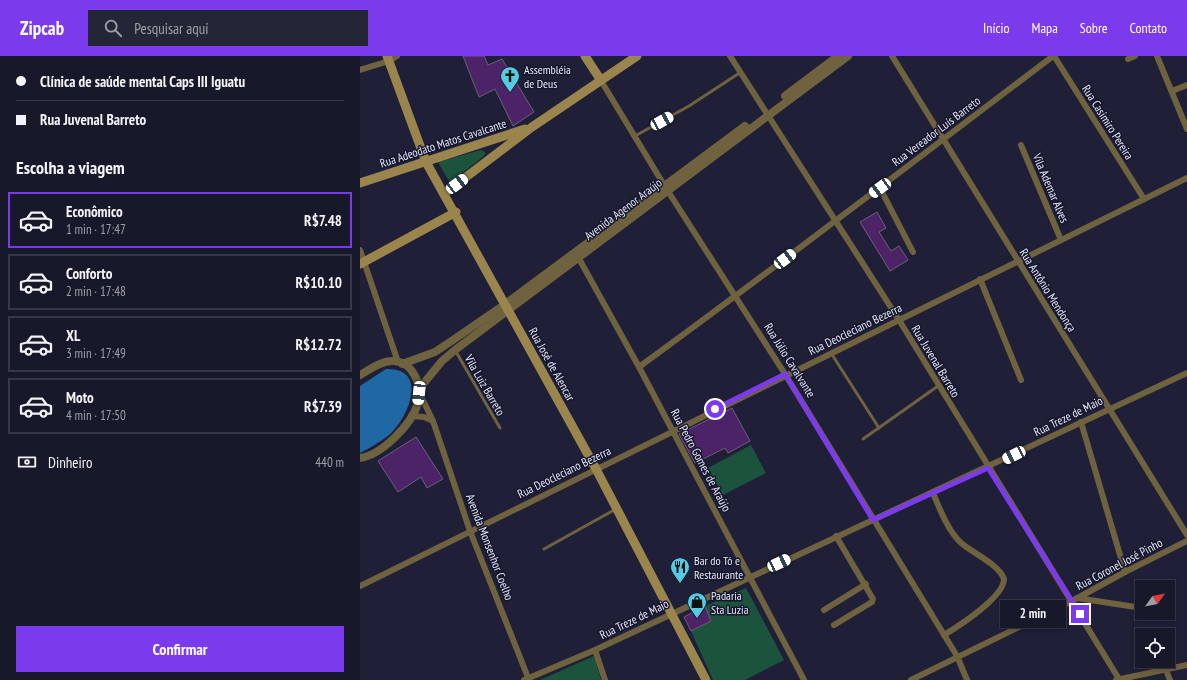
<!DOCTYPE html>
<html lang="pt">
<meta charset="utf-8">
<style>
:root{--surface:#17182a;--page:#242536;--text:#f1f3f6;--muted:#9ea0a8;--line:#363747;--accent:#7c3aed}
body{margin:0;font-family:"PT Sans Narrow",sans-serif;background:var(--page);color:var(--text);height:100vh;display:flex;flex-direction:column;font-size:15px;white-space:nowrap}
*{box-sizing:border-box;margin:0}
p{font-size:13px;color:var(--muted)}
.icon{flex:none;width:22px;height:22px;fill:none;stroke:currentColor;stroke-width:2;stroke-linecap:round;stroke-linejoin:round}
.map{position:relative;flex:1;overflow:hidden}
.side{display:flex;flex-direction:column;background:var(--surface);width:360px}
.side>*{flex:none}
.guide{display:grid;align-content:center;height:88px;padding:0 16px;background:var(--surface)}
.needle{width:26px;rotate:57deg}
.tools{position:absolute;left:775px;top:524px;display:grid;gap:8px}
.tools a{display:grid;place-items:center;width:40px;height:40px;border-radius:0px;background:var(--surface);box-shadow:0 2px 6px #0003,0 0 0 1px var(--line);font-size:20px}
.end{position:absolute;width:18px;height:18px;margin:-9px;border:5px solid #7c3aed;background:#fff;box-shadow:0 0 0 2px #fff}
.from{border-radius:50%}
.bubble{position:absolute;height:28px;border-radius:0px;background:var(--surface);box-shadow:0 2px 6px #0003,0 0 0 1px var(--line);font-size:13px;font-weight:700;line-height:28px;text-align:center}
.car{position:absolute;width:12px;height:24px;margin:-12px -6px;border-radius:5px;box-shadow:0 0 3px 1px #0007;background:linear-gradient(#fff 24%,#345 0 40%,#fff 0 76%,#345 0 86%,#fff 0)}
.guide b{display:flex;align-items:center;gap:14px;height:38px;font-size:15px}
.guide b+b{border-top:1px solid var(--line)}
.guide i{width:10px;height:10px;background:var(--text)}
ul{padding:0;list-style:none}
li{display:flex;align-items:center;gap:12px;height:56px;margin:0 8px 6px;padding:0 8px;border:2px solid var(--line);border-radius:0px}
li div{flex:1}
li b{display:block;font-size:15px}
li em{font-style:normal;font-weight:700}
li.active{border-color:var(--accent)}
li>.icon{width:36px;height:36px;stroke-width:1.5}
h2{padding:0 16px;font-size:18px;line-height:48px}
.pay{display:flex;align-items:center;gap:10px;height:44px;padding:0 16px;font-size:15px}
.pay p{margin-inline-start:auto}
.primary-button{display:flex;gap:8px;margin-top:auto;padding:8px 16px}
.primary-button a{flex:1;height:46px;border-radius:0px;background:var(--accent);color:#fff;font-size:16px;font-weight:700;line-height:46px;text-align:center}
header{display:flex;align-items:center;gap:24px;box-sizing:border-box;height:56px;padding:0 20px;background:var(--accent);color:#fff}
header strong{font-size:19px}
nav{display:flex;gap:22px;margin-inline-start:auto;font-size:14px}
.search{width:280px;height:36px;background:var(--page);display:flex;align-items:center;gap:10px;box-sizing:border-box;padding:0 14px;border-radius:0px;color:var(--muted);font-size:15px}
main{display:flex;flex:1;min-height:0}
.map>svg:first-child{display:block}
.green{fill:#1b533d}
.water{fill:#2068a3}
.building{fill:#4d2367;stroke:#6d5e78}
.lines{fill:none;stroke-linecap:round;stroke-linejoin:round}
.service{stroke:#6f623f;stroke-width:3}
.minor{stroke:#6f623f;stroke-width:6}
.tertiary{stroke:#6f623f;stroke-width:8}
.secondary{stroke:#9a854c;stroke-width:9}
.route{stroke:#7c3aed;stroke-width:5}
.labels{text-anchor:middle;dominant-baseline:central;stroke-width:3;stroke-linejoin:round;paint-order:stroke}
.poi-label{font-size:12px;fill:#e5e8f8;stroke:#16172e;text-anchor:start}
.street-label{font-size:12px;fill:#e5e8f8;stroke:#16172e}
</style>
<header>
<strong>Zipcab</strong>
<div class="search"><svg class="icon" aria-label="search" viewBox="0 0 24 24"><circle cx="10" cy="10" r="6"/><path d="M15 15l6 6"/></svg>Pesquisar aqui</div>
<nav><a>Início</a><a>Mapa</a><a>Sobre</a><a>Contato</a></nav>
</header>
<main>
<section class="side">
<div class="guide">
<b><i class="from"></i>Clínica de saúde mental Caps III Iguatu</b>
<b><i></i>Rua Juvenal Barreto</b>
</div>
<h2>Escolha a viagem</h2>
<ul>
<li class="active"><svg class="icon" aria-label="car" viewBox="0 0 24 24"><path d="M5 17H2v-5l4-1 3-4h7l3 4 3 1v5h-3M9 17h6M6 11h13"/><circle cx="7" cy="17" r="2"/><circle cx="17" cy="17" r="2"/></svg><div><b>Econômico</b><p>1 min · 17:47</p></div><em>R$7.48</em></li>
<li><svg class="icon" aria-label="car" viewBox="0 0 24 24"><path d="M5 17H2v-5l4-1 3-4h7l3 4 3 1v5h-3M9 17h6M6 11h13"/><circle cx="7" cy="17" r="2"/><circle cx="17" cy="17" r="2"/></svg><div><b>Conforto</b><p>2 min · 17:48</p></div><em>R$10.10</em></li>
<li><svg class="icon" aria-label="car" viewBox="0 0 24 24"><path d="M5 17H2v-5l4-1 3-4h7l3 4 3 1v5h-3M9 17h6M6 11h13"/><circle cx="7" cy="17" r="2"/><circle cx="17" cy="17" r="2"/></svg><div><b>XL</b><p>3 min · 17:49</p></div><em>R$12.72</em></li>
<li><svg class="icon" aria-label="car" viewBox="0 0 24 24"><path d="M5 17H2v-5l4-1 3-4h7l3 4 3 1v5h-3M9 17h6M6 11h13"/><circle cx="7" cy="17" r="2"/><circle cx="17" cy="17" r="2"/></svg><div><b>Moto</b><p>4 min · 17:50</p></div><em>R$7.39</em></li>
</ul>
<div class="pay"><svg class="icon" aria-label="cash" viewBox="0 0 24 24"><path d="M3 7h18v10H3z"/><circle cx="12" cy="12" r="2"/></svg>Dinheiro<p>440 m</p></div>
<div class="primary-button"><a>Confirmar</a></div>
</section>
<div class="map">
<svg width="827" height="624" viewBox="0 0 827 624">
<rect width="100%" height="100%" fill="#1f2038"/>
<g class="green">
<polygon points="121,94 125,96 125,99 90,127 78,106"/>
<polygon points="391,389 406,417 363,439 348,412"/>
<polygon points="386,532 424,604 385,624 353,624 331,575 351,565 345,550"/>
<polygon points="234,600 241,624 180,624"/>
</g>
<path class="water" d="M26,313c43,-1 23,48 3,66 -9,7 -19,13 -29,18v-67z"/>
<g class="building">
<polygon points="103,0 124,0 128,9 142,3 174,56 153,70 135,33 119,41"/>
<polygon points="517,156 526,172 519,176 531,195 539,190 548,204 530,215 500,166"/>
<polygon points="372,352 390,385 368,397 365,392 335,407 319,378"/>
<polygon points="56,381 83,423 67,432 61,421 38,436 18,405"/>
<polygon points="345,550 351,565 331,575 324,561"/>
</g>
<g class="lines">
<g class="service">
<polyline points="275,80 329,50 381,16"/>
<polyline points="95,294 140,372"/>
<polyline points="471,297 519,372"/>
<polyline points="503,383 578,330"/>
<polyline points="184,493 256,453"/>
</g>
<g class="minor">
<polyline points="370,0 539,264 759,623"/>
<polyline points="532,0 827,479"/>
<polyline points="797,0 827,73"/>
<polyline points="768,3 775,0"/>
<polyline points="0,14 29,5 37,0"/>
<polyline points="240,23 304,129 425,318 597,600 607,624"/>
<polyline points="812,35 827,29"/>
<polyline points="661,89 701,184"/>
<polyline points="520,132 553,196"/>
<polyline points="0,194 38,306"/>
<polyline points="217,199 279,311 444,624"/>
<polyline points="620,223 661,324"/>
<path d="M279,311c140,-102 277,-207 414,-311h1l90,143"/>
<polyline points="60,338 73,365 110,475 169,624"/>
<polyline points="51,360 64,361 73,365"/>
<polyline points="721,366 765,516"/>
<path d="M573,437c7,16 14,36 27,49 12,11 39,22 44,37 0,18 -45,47 -60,56"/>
<polyline points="0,530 827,122"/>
<polyline points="717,542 782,552"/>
<polyline points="464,554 506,528"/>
<polyline points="474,569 512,546 513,543 476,480"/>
<polyline points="235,594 245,624"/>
<polyline points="806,614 810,624"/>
<polyline points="164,624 235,594 827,317"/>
<polyline points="551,624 712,545 765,516 827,485"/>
<polyline points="756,624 827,609"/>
</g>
<g class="tertiary">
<polyline points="425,40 478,0"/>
<polyline points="42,308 75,296 93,284 144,249 385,70"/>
<path d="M0,319c9,-5 22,-15 34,-14 19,1 29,25 24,42 -6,21 -36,52 -58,55"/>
<polyline points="59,333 82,305 95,294 488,0"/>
</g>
<g class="secondary">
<polyline points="27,0 66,106 236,413 346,624"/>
<polyline points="225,0 240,23"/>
<polyline points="0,127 165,73"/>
<polyline points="85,137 172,71 277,0"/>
<polyline points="0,208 96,156"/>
</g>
</g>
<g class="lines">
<polyline class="route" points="355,353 425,318 513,464 628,412 720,558"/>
</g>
<defs>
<symbol id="church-pin" viewBox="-11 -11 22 30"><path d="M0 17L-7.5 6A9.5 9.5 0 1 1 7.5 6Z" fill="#55cae0" stroke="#16172e"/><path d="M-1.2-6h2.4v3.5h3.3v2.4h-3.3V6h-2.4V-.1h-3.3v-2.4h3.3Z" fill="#111"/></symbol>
<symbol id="restaurant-pin" viewBox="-11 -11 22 30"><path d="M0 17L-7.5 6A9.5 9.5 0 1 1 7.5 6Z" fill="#55cae0" stroke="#16172e"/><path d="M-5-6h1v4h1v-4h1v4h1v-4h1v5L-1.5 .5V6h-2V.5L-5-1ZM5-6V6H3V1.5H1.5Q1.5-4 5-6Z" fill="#111"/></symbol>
<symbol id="shop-pin" viewBox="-11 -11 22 30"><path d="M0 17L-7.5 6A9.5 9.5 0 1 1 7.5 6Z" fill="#55cae0" stroke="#16172e"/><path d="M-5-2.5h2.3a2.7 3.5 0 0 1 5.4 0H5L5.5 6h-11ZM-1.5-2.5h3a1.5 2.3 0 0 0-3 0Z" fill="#111"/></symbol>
</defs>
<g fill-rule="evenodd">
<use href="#church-pin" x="139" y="9" width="22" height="30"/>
<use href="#restaurant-pin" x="309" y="500" width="22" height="30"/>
<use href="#shop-pin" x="326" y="535" width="22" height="30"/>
</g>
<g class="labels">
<g class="poi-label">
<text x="164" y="13">Assembléia<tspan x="164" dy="14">de Deus</tspan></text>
<text x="334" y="504">Bar do Tó e<tspan x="334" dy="14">Restaurante</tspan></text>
<text x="351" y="539">Padaria<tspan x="351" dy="14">Sta Luzia</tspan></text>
</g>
<g class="street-label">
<text transform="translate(748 66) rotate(58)">Rua Casimiro Pereira</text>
<text transform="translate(576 75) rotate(-37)">Rua Vereador Luís Barreto</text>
<text transform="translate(83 87) rotate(-18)">Rua Adeodato Matos Cavalcante</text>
<text transform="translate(691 132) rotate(67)">Vila Ademar Alves</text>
<text transform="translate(263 153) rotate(-37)">Avenida Agenor Araújo</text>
<text transform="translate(688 234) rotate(58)">Rua Antônio Mendonça</text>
<text transform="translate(495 273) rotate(-26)">Rua Deocleciano Bezerra</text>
<text transform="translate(430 304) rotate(58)">Rua Júlio Cavalvante</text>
<text transform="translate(576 305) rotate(59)">Rua Juvenal Barreto</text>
<text transform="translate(192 308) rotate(61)">Rua José de Alencar</text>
<text transform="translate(125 329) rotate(60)">Vila Luiz Barreto</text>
<text transform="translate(708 360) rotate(-26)">Rua Treze de Maio</text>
<text transform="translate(341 404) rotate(62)">Rua Pedro Gomes de Araújo</text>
<text transform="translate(204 416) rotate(-26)">Rua Deocleciano Bezerra</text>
<text transform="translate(130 491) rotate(69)">Avenida Monsenhor Coelho</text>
<text transform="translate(759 508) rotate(-28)">Rua Coronel José Pinho</text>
<text transform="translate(274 563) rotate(-26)">Rua Treze de Maio</text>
</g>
</g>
</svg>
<div class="tools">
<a><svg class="needle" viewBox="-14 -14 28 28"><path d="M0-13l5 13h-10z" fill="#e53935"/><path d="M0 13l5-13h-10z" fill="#9ea0a8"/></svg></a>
<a><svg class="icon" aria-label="locate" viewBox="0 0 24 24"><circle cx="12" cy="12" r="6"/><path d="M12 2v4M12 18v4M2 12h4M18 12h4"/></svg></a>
</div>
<i class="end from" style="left:355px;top:353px"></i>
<i class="end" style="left:720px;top:558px"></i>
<div class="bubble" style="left:640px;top:544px;width:66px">2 min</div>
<i class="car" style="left:302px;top:65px;rotate:61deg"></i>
<i class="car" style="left:97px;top:128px;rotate:53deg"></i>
<i class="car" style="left:520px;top:132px;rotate:234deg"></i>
<i class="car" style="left:425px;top:203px;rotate:53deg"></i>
<i class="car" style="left:59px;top:337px;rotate:186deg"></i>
<i class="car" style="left:654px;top:399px;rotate:244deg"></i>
<i class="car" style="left:419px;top:507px;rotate:65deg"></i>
</div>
</main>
